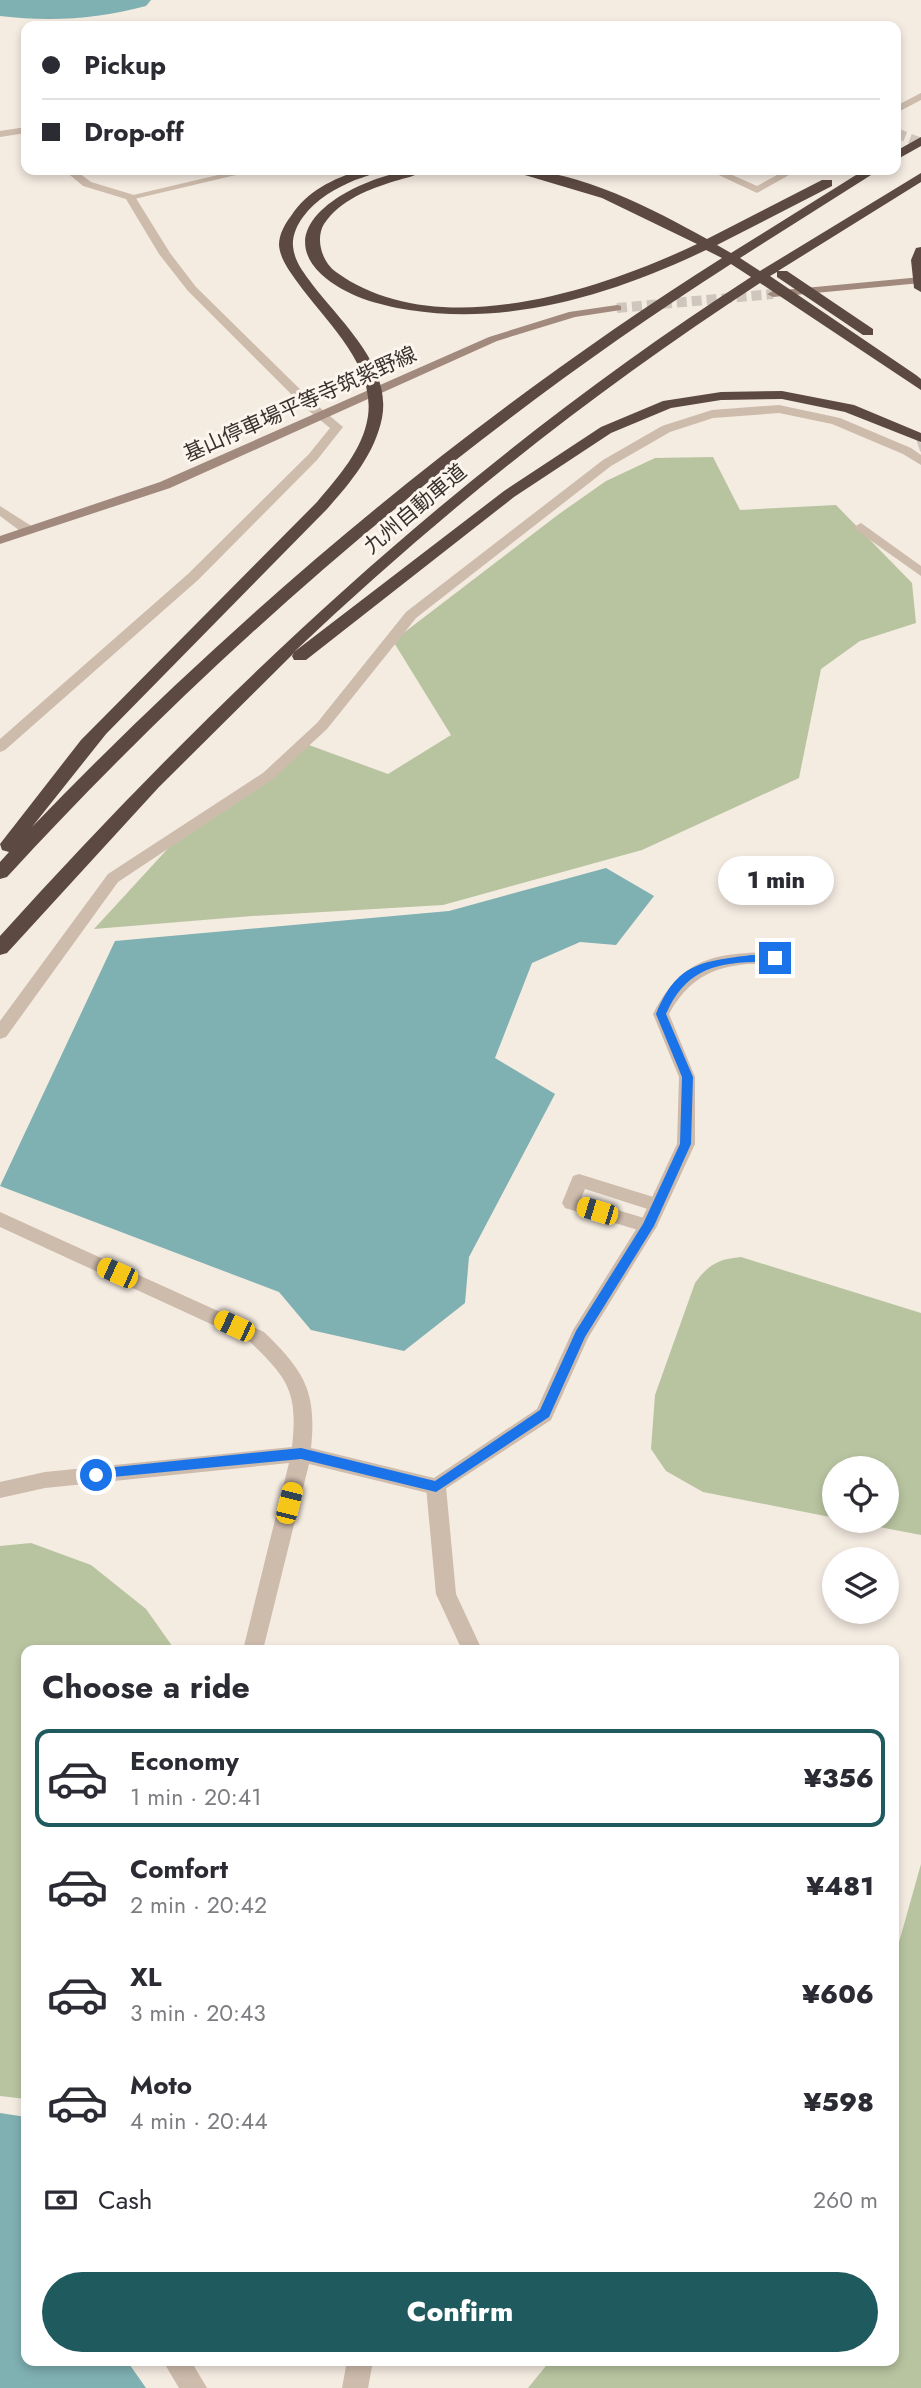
<!DOCTYPE html>
<meta charset="utf-8">
<style>
:root{--surface:#fff;--page:#f7f7f7;--text:#2b2b33;--muted:#7c7c81;--line:#e1e1e2;--accent:#1f5a5e}
body{margin:0;font-family:Jost,"Noto Sans JP",sans-serif;background:var(--page);color:var(--text);height:100vh;display:flex;flex-direction:column;font-size:26px;white-space:nowrap}
*{box-sizing:border-box;margin:0}
p{font-size:23px;color:var(--muted)}
.icon{flex:none;width:38px;height:38px;fill:none;stroke:currentColor;stroke-width:2;stroke-linecap:round;stroke-linejoin:round}
.map{position:relative;flex:1;overflow:hidden}
.details{position:absolute;left:21px;top:1645px;width:878px;height:721px;display:flex;flex-direction:column;background:var(--surface);border-radius:14px;box-shadow:0 4px 10px #0003}
.details>*{flex:none}
.guide{position:absolute;left:21px;top:21px;width:880px;height:154px;border-radius:14px;box-shadow:0 4px 10px #0003;display:grid;align-content:center;height:154px;padding:0 21px;background:var(--surface)}
.tools{position:absolute;left:822px;top:1456px;display:grid;gap:14px}
.tools a{display:grid;place-items:center;width:77px;height:77px;border-radius:50%;background:var(--surface);box-shadow:0 4px 10px #0003;font-size:35px}
.end{position:absolute;width:32px;height:32px;margin:-16px;border:9px solid #1a73e8;background:#fff;box-shadow:0 0 0 4px #fff}
.from{border-radius:50%}
.bubble{position:absolute;height:49px;border-radius:24px;background:var(--surface);box-shadow:0 4px 10px #0003;font-size:23px;font-weight:800;line-height:49px;text-align:center}
.car{position:absolute;width:21px;height:42px;margin:-21px -10px;border-radius:9px;box-shadow:0 0 5px 2px #0007;background:linear-gradient(#f5c518 24%,#345 0 40%,#f5c518 0 76%,#345 0 86%,#f5c518 0)}
.guide b{display:flex;align-items:center;gap:24px;height:66px;font-size:26px}
.guide b+b{border-top:2px solid var(--line)}
.guide i{width:18px;height:18px;background:var(--text)}
ul{padding:0;list-style:none}
li{display:flex;align-items:center;gap:21px;height:98px;margin:0 14px 10px;padding:0 7px;border:4px solid transparent;border-radius:14px}
li div{flex:1}
li b{display:block;font-size:26px}
li em{font-style:normal;font-weight:800}
li.on{border-color:var(--accent)}
li>.icon{width:63px;height:63px;stroke-width:1.5}
h2{padding:0 21px;font-size:32px;line-height:84px}
.pay{display:flex;align-items:center;gap:18px;height:77px;padding:0 21px;font-size:26px}
.pay p{margin-inline-start:auto}
.cta{display:flex;gap:14px;margin-top:auto;padding:14px 21px}
.cta a{flex:1;height:80px;border-radius:42px;background:var(--accent);color:#fff;font-size:28px;font-weight:800;line-height:80px;text-align:center}
.map>svg:first-child{display:block}
.green{fill:#b8c4a0}
.water{fill:#7fb0b2}
.lines{fill:none;stroke-linecap:round;stroke-linejoin:round}
.river{fill:#7fb0b2;fill-rule:evenodd}
.street-tunnel-far1{stroke:#cfc6bd;stroke-width:10;stroke-dasharray:10 5;stroke-linecap:butt}
.street-tunnel{stroke:#cfc6bd;stroke-width:14;stroke-dasharray:14 7;stroke-linecap:butt}
.secondary-tunnel{stroke:#cfc6bd;stroke-width:10;stroke-dasharray:10 5;stroke-linecap:butt}
.lane{fill:#cdbbac;fill-rule:evenodd}
.street{fill:#cdbbac;fill-rule:evenodd}
.secondary{fill:#a18a7d;fill-rule:evenodd}
.highway{fill:#5c4a42;fill-rule:evenodd}
.route{fill:#1a73e8}
.labels{text-anchor:middle;dominant-baseline:central;stroke-width:6;stroke-linejoin:round;paint-order:stroke}
.far-street-label{font-size:21px;fill:#3b302b;stroke:#fbf5ee}
</style>
<div class="map">
<svg width="921" height="2388" viewBox="0 0 921 2388">
<rect width="100%" height="100%" fill="#f4ebe1"/>
<g class="green">
<polygon points="713,457 740,510 836,505 912,583 916,623 860,641 821,669 799,778 642,850 443,905 252,916 94,929 173,843 309,745 388,774 451,735 393,641 559,514 606,481 655,458"/>
<path d="M741,1257l180,56v222l-73,-14h39v-53h-52v50l-132,-26 -37,-21 -15,-22 4,-54 40,-112c13,-18 23,-24 46,-26z"/>
<polygon points="31,1543 91,1565 146,1609 175,1650 26,1650 26,2099 0,2096 0,1546"/>
<polygon points="921,1864 921,2388 528,2388 550,2361 894,2361 894,1960"/>
</g>
<g class="water">
<polygon points="606,868 654,896 616,945 580,942 532,963 495,1058 555,1094 469,1257 465,1303 404,1351 311,1330 279,1292 0,1186 115,941 449,911"/>
<polygon points="0,2113 26,2117 26,2361 127,2361 146,2388 0,2388"/>
</g>
<g class="lines">
<path class="river" d="M0,0h151l-5,6c-49,13 -95,16 -146,10z"/>
<polyline class="street-tunnel-far1" points="896,133 921,143"/>
<polyline class="street-tunnel" points="918,445 921,444"/>
<polyline class="secondary-tunnel" points="617,308 773,294"/>
<g class="lane">
<polygon points="921,93 921,100 896,113 896,106"/>
<polygon points="239,170 257,170 130,200 125,197"/>
<polygon points="708,170 721,170 757,186 786,170 798,170 757,193"/>
<polygon points="579,1174 663,1200 666,1205 663,1210 657,1212 585,1189 581,1199 654,1221 657,1226 654,1231 648,1233 565,1208 562,1203 573,1176"/>
<polygon points="436,1479 443,1481 446,1487 456,1594 482,1650 462,1650 436,1594 426,1487 429,1481"/>
<polygon points="347,2361 373,2361 368,2388 342,2388"/>
</g>
<g class="street">
<polygon points="26,127 26,133 0,137 0,131"/>
<polygon points="64,170 75,170 91,182 134,195 170,253 196,287 312,401 343,427 317,460 198,580 5,750 0,752 0,739 188,574 309,454 330,428 304,407 188,291 159,254 126,199 83,186"/>
<polygon points="779,405 840,418 911,448 921,455 921,465 903,454 832,424 779,413 713,418 670,432 611,466 416,618 327,729 273,779 118,882 6,1037 0,1039 0,1021 108,874 263,773 317,723 406,612 603,460 662,426 712,410"/>
<polygon points="0,506 33,527 33,533 23,533 0,516"/>
<polygon points="861,523 921,566 921,576 856,530 854,527"/>
<path d="M775,952l6,2 2,4 -2,4c-11,3 -22,2 -33,2 -38,3 -61,17 -79,50l26,63v67l-38,82 -69,112 -37,82 -115,75 -127,-31 -46,186h-20l46,-187 -244,25 -45,10v-16l45,-10 247,-25c6,-54 -3,-68 -42,-105l-250,-115v-15l264,120c40,39 53,59 47,116l123,30 103,-69 36,-79 67,-107 37,-79 2,-67 -26,-63c30,-57 61,-61 122,-62z"/>
<polygon points="163,2361 191,2361 207,2388 179,2388"/>
</g>
<g class="secondary">
<polygon points="921,277 921,283 773,297 767,294 773,291"/>
<polygon points="617,305 621,306 621,310 575,317 497,341 170,488 0,544 0,536 160,482 489,337 569,312"/>
</g>
<g class="highway">
<polygon points="921,137 921,146 896,160 896,151"/>
<path d="M360,170h19c-6,5 -16,7 -24,10 -19,8 -39,19 -52,37 -6,8 -11,19 -10,29 1,15 11,27 19,38 28,37 80,82 70,134 -7,35 -31,64 -54,90l-222,226 -74,93c207,-215 437,-409 690,-569l-16,-8c-92,44 -195,76 -297,60 -31,-5 -64,-14 -88,-36 -58,-56 58,-106 103,-104 -7,6 -19,8 -29,11 -26,8 -55,19 -71,43 -9,15 -2,38 12,48 99,72 260,20 361,-28l-95,-46 -84,-25 -1,-3c62,0 136,39 190,69l115,-59h10v6l-115,59 14,8 133,-83h15l-139,88 20,13 161,-98v9l-143,89h9l86,58v6h-10l-86,-58v-5l-7,4 146,99 5,4v11l-161,-107c-166,108 -322,232 -466,369l210,-161 97,-64 62,-26 58,-9 61,-1 72,14 67,28v9l-76,-30 -63,-13 -61,1 -50,8 -60,25 -97,64 -208,163h-12l-2,-4 2,-3 -135,134 -152,166 -7,2v-19c227,-251 466,-475 751,-659l-20,-13c-267,171 -510,380 -724,613l-7,2v-17l9,-10 -7,-2 -2,-6 81,-104 236,-238c21,-25 46,-52 51,-86 7,-52 -43,-95 -70,-133 -8,-11 -18,-24 -19,-38 0,-11 6,-21 12,-29 16,-25 42,-37 69,-46z"/>
<polygon points="921,247 921,292 914,288 911,260 916,248"/>
</g>
</g>
<path class="route" d="M751,955h24l5,3c-7,6 -17,4 -26,4 -43,1 -70,11 -88,52l27,63 -2,67 -37,82 -69,111 -36,80 -113,75 -135,-33 -209,20v-8l4,-2 205,-21 134,33 105,-71 36,-79 67,-107 37,-80 2,-67 -26,-63c21,-51 44,-52 95,-59z"/>
<g class="labels">
<g class="far-street-label">
<text transform="translate(300 404) rotate(-24)">基山停車場平等寺筑紫野線</text>
<text transform="translate(415 509) rotate(-40)">九州自動車道</text>
</g>
</g>
</svg>
<div class="tools">
<a><svg class="icon" aria-label="locate" viewBox="0 0 24 24"><circle cx="12" cy="12" r="6"/><path d="M12 2v4M12 18v4M2 12h4M18 12h4"/></svg></a>
<a><svg class="icon" aria-label="layers" viewBox="0 0 24 24"><path d="M12 4l9 5-9 5-9-5zM3 14l9 5 9-5"/></svg></a>
</div>
<i class="end from" style="left:96px;top:1475px"></i>
<i class="end" style="left:775px;top:958px"></i>
<div class="bubble" style="left:718px;top:856px;width:116px">1 min</div>
<i class="car" style="left:597px;top:1211px;rotate:287deg"></i>
<i class="car" style="left:117px;top:1273px;rotate:294deg"></i>
<i class="car" style="left:234px;top:1326px;rotate:295deg"></i>
<i class="car" style="left:289px;top:1503px;rotate:14deg"></i>
<div class="guide">
<b><i class="from"></i>Pickup</b>
<b><i></i>Drop-off</b>
</div>
<section class="details">
<h2>Choose a ride</h2>
<ul>
<li class="on"><svg class="icon" aria-label="car" viewBox="0 0 24 24"><path d="M5 17H2v-5l4-1 3-4h7l3 4 3 1v5h-3M9 17h6M6 11h13"/><circle cx="7" cy="17" r="2"/><circle cx="17" cy="17" r="2"/></svg><div><b>Economy</b><p>1 min · 20:41</p></div><em>¥356</em></li>
<li><svg class="icon" aria-label="car" viewBox="0 0 24 24"><path d="M5 17H2v-5l4-1 3-4h7l3 4 3 1v5h-3M9 17h6M6 11h13"/><circle cx="7" cy="17" r="2"/><circle cx="17" cy="17" r="2"/></svg><div><b>Comfort</b><p>2 min · 20:42</p></div><em>¥481</em></li>
<li><svg class="icon" aria-label="car" viewBox="0 0 24 24"><path d="M5 17H2v-5l4-1 3-4h7l3 4 3 1v5h-3M9 17h6M6 11h13"/><circle cx="7" cy="17" r="2"/><circle cx="17" cy="17" r="2"/></svg><div><b>XL</b><p>3 min · 20:43</p></div><em>¥606</em></li>
<li><svg class="icon" aria-label="car" viewBox="0 0 24 24"><path d="M5 17H2v-5l4-1 3-4h7l3 4 3 1v5h-3M9 17h6M6 11h13"/><circle cx="7" cy="17" r="2"/><circle cx="17" cy="17" r="2"/></svg><div><b>Moto</b><p>4 min · 20:44</p></div><em>¥598</em></li>
</ul>
<div class="pay"><svg class="icon" aria-label="cash" viewBox="0 0 24 24"><path d="M3 7h18v10H3z"/><circle cx="12" cy="12" r="2"/></svg>Cash<p>260 m</p></div>
<div class="cta"><a>Confirm</a></div>
</section>
</div>
